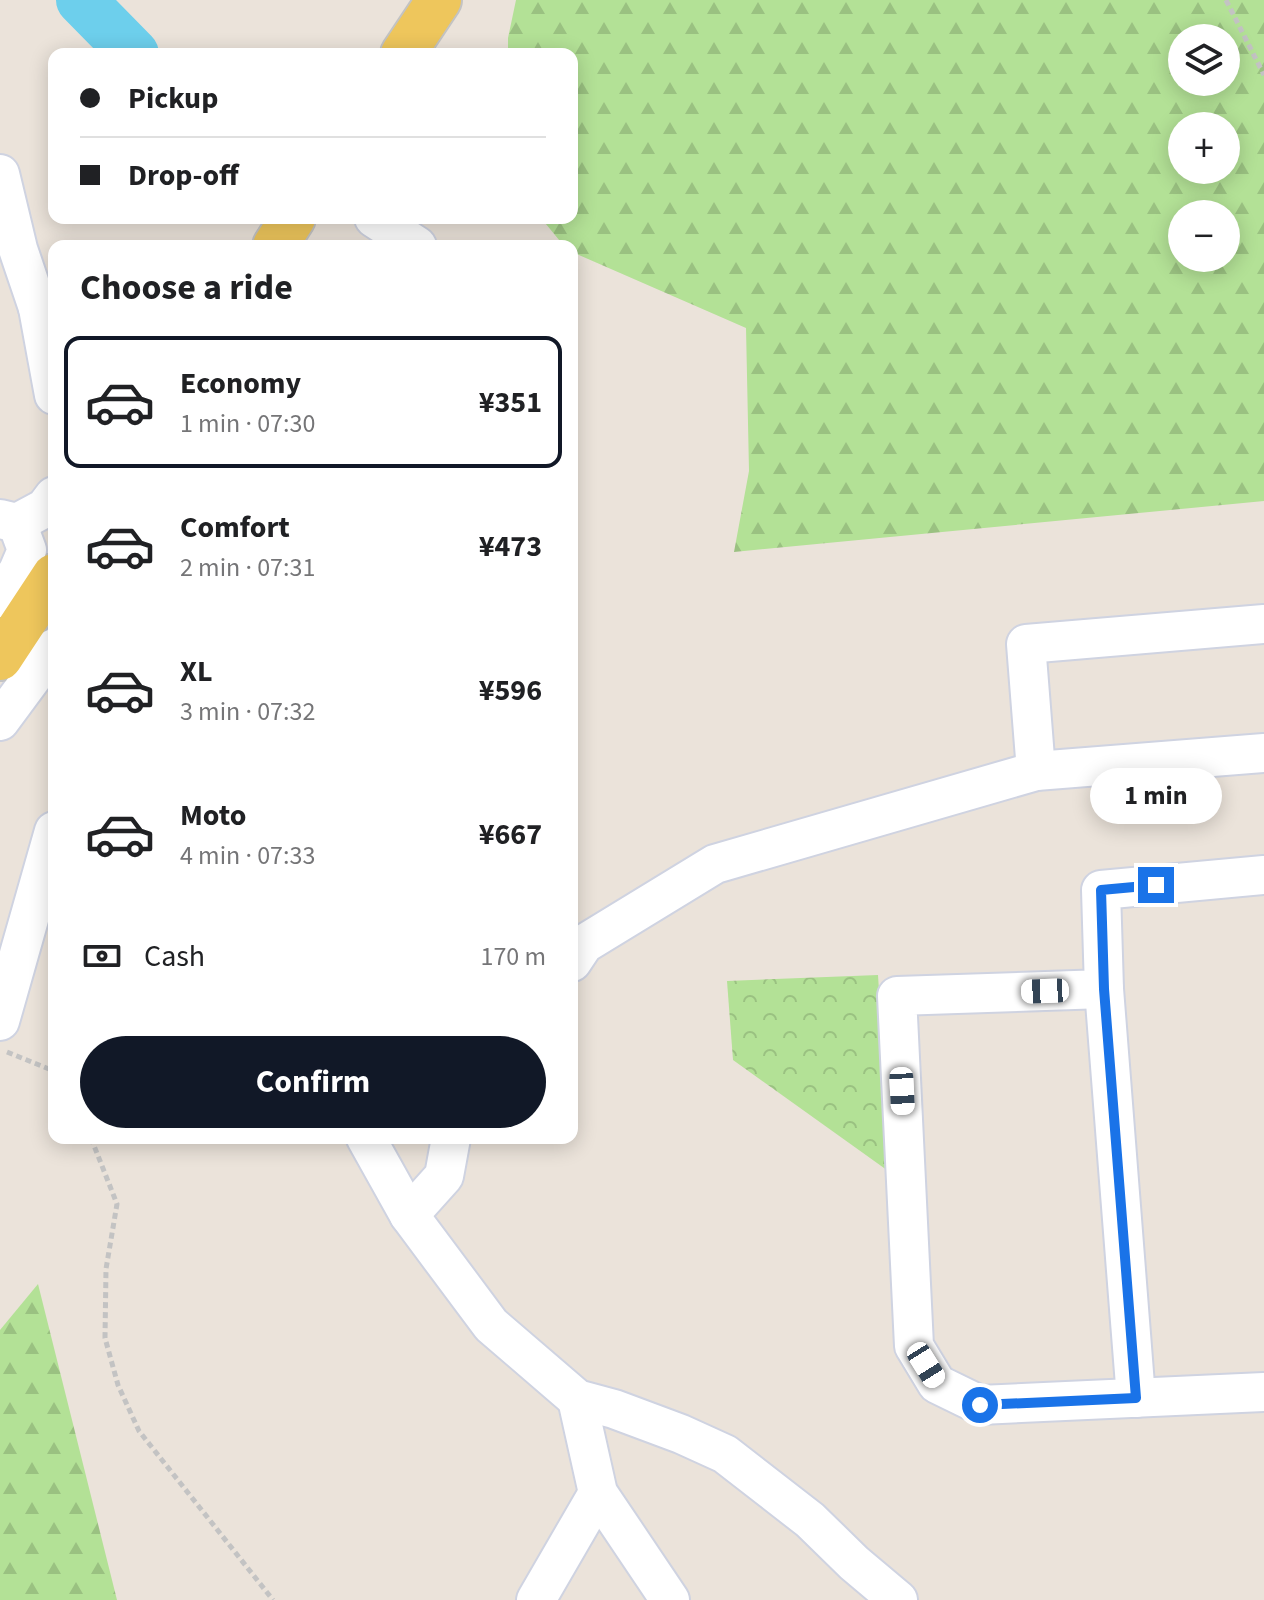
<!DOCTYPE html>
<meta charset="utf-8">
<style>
:root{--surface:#fff;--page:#f2f2f2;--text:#202124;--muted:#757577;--line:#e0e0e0;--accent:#111827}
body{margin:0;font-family:"Source Sans 3",sans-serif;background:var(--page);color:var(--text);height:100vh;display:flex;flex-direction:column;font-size:30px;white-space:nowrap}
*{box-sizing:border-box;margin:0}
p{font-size:26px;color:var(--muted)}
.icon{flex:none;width:44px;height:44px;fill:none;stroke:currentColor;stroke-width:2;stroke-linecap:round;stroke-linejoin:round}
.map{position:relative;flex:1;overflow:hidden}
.panel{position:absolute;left:48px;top:240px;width:530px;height:904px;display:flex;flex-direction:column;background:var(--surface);border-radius:16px;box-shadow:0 4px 20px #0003}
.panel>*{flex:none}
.guide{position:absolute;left:48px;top:48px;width:530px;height:176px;border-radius:16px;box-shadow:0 4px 20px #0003;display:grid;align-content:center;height:176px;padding:0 32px;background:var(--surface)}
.buttons{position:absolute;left:1168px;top:24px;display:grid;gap:16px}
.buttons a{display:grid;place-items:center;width:72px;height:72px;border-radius:50%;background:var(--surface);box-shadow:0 4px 20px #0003;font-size:40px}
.end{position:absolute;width:36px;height:36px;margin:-18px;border:10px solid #1a73e8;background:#fff;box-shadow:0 0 0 4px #fff}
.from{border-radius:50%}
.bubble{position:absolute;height:56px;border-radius:28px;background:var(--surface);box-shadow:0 4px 20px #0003;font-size:26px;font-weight:700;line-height:56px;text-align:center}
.car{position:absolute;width:24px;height:48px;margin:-24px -12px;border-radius:10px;box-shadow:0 0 6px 2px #0007;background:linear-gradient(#fff 24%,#345 0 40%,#fff 0 76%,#345 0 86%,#fff 0)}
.guide b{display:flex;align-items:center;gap:28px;height:76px;font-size:30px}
.guide b+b{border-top:2px solid var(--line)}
.guide i{width:20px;height:20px;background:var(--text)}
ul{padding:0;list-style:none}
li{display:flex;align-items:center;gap:24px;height:132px;margin:0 16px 12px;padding:0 16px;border:4px solid transparent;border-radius:16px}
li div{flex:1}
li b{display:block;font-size:30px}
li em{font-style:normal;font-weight:700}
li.selected{border-color:var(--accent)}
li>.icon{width:72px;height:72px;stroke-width:1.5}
h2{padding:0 32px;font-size:36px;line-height:96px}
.pay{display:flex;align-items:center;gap:20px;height:88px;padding:0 32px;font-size:30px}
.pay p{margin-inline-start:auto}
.action{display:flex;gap:16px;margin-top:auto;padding:16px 32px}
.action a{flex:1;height:92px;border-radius:48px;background:var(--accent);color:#fff;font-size:32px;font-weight:700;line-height:92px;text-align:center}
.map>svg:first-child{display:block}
.forest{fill:url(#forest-firs);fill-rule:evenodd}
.park{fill:url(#park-crowns)}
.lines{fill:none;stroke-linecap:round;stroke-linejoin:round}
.river{stroke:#6dcfec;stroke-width:50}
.minor-casing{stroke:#cfd3e1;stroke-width:42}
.major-casing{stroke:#c3c3c3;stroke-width:48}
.path{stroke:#c3c3c3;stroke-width:5;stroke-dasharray:6 4;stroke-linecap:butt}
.minor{stroke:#fff;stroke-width:38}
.major{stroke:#eec65c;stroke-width:44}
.route{stroke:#1a73e8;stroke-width:10}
</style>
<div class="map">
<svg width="1264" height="1600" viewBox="0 0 1264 1600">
<defs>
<pattern id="forest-firs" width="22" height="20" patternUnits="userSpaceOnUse" patternTransform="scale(2)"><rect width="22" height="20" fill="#b3e196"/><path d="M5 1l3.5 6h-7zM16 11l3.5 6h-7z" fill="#9ac181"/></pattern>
<pattern id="park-crowns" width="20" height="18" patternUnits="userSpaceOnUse" patternTransform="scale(2)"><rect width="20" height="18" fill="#b3e196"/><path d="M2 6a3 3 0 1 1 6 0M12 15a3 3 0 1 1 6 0" fill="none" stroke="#9ac181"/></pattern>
</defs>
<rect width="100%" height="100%" fill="#ebe3da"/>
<g class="forest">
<path d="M516,0h748v501l-530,51 15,-81 -3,-143 -174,-76v-6h-8l-23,-28h31v-164h-64v-16zM1182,38h44v44h-44zM1182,126h44v44h-44zM1182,214h44v44h-44z"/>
<polygon points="38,1284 117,1600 0,1600 0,1330"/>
</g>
<polygon class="park" points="878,975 891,1173 733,1060 727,981"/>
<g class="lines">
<polyline class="river" points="81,0 134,54"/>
<defs>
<g id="minor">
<polyline points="0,174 18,249 38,308 54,313"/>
<polyline points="374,218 417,246"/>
<polyline points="38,308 54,395"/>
<polyline points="0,519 17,523 45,508 54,496"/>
<polyline points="0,598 18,571 27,550 17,523"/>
<polyline points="0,721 54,648"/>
<polyline points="1036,771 1026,644 1264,624"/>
<polyline points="1264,875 1101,890 1104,989 897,996 914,1346 937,1384 980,1405 1264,1392"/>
<polyline points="572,962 584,944 715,864 1036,771 1264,753"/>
<polyline points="1104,989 1136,1398"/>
<polyline points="0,1021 54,831"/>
<polyline points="366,1138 409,1215 491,1325 577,1399 614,1409 681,1434 725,1454 810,1520 854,1563 898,1600"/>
<polyline points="409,1215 444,1176 451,1138"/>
<polyline points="577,1399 598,1493 670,1600"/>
<polyline points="536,1600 598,1493"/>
</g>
<g id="major">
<polyline points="403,54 439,0"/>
<polyline points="275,246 293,218"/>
<polyline points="0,658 54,576"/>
</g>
</defs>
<use href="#minor" class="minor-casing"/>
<use href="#major" class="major-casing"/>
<g class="path">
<polyline points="1226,0 1264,75"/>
<polyline points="7,1052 54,1071"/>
<polyline points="91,1138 117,1204 106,1269 105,1338 118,1385 139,1431 273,1600"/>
</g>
<use href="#minor" class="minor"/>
<use href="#major" class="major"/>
</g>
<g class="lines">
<polyline class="route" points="980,1405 1136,1398 1104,989 1101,890 1156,885"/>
</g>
</svg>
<div class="buttons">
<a><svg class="icon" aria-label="layers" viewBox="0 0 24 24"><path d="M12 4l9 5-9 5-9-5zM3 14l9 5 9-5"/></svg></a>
<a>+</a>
<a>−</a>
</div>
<i class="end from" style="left:980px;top:1405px"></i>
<i class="end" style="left:1156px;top:885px"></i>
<div class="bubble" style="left:1090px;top:768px;width:132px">1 min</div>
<i class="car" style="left:1045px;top:991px;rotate:268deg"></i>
<i class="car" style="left:902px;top:1091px;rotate:177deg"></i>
<i class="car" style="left:926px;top:1365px;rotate:148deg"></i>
<div class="guide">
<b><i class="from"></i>Pickup</b>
<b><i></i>Drop-off</b>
</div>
<section class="panel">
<h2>Choose a ride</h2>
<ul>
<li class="selected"><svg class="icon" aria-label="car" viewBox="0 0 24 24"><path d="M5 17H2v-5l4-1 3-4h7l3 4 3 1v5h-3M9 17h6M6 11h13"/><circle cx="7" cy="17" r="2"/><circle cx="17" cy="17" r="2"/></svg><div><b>Economy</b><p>1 min · 07:30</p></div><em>¥351</em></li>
<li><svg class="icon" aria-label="car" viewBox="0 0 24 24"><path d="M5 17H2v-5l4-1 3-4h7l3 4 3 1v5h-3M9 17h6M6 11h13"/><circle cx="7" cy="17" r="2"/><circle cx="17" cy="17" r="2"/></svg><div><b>Comfort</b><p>2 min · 07:31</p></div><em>¥473</em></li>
<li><svg class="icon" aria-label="car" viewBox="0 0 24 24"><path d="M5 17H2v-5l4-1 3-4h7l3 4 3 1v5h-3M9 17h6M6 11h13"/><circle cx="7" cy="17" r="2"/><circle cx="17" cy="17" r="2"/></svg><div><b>XL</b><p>3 min · 07:32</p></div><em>¥596</em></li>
<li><svg class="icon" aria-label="car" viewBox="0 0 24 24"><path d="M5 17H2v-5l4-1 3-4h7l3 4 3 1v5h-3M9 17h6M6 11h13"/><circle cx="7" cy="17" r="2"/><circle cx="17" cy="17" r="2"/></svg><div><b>Moto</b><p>4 min · 07:33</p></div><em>¥667</em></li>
</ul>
<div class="pay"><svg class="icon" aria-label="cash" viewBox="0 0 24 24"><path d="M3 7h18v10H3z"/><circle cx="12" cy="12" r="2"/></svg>Cash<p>170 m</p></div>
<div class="action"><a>Confirm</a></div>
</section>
</div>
